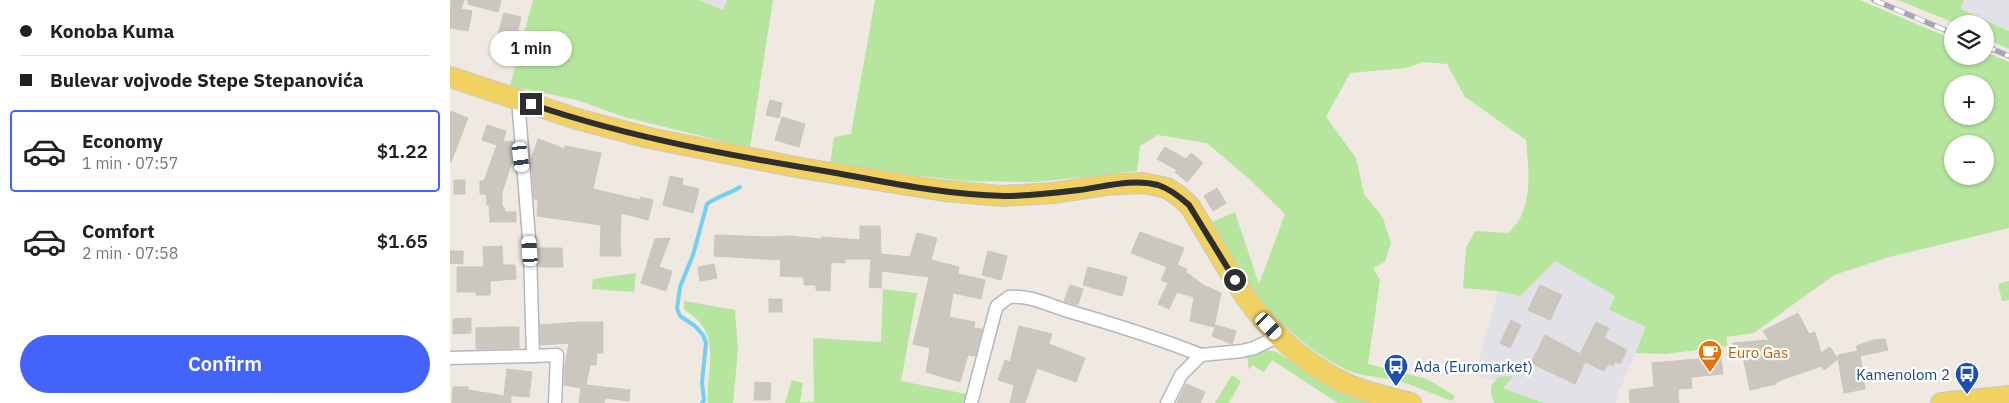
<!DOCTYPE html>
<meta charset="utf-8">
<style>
:root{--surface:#fff;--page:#f2f2f2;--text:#202124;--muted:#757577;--line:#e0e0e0;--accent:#4264fb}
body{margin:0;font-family:"IBM Plex Sans",sans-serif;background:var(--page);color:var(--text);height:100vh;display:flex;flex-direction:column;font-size:19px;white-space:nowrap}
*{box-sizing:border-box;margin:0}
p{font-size:16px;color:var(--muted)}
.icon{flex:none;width:28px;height:28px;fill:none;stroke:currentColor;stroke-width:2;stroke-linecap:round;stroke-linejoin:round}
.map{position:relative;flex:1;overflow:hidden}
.drawer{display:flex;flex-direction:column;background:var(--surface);width:450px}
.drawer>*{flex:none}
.top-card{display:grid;align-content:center;height:110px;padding:0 20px;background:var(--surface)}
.buttons{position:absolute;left:1494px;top:15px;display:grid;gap:10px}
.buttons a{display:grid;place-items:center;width:50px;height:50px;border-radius:50%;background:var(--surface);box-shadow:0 1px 4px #0004;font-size:25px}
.end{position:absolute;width:22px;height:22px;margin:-11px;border:6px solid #2e2e2e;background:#fff;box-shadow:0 0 0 2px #fff}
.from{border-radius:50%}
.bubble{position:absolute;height:35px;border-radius:18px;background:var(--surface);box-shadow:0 1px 4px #0004;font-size:16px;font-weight:600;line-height:35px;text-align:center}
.car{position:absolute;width:15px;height:30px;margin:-15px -8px;border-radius:6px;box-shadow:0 0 4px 1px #0007;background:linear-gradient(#fff 24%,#345 0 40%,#fff 0 76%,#345 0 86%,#fff 0)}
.top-card b{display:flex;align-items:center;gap:18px;height:48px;font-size:19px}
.top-card b+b{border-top:1px solid var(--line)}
.top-card i{width:12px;height:12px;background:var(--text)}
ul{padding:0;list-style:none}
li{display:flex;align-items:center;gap:15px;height:82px;margin:0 10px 8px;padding:0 10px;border:2px solid transparent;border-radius:5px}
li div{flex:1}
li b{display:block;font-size:19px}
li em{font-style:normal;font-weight:600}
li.selected{border-color:var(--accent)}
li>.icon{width:45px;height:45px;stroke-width:1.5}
.primary-button{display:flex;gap:10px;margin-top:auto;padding:10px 20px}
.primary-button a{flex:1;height:58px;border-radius:30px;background:var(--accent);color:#fff;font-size:20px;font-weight:600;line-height:58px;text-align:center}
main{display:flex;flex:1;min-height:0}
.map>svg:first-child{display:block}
.industrial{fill:#e3e1e8}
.green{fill:#b6e59e;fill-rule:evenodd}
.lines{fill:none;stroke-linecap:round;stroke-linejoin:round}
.stream{stroke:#75cff0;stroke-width:4}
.building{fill:#cbc7bf;stroke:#cbc5ba}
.minor-casing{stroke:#b4b7c1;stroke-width:15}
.primary-casing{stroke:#c9c9c9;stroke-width:22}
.minor{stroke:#fff;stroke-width:12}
.primary{stroke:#f2d163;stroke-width:20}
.rail-casing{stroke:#a3a6b8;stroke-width:5.5}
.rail{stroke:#fff;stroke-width:4;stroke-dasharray:11;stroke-linecap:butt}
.route{stroke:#2e2e2e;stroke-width:6}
.labels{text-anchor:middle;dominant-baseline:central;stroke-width:4.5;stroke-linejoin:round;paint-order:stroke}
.food-label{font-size:15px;fill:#c56008;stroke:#fff;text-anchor:start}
.transit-label{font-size:15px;fill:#164399;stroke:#fff;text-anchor:start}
</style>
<main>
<section class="drawer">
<div class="top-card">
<b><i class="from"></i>Konoba Kuma</b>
<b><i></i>Bulevar vojvode Stepe Stepanovića</b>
</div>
<ul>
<li class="selected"><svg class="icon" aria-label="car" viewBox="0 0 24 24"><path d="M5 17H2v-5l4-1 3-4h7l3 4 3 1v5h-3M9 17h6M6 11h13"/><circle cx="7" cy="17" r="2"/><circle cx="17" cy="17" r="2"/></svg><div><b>Economy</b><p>1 min · 07:57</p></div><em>$1.22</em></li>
<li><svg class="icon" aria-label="car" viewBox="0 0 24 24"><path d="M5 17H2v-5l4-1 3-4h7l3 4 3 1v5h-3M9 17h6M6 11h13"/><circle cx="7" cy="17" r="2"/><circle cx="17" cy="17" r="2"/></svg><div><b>Comfort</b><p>2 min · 07:58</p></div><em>$1.65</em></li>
</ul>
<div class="primary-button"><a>Confirm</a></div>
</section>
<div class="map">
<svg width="1559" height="403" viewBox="0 0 1559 403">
<rect width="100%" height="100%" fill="#efe9e1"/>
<g class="industrial">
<polygon points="249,0 277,0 274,10"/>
<polygon points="1514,0 1559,0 1559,31 1511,9"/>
<polygon points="1105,261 1165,296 1159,311 1196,327 1167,396 1166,403 1094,403 1052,387 1062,377 1048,377 1044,381 1025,375 1048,291 1070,296"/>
</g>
<g class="green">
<polygon points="83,0 249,0 273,10 277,0 323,0 300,148 174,117 127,100 60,86"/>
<path d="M425,0h985l92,39v17h33v-4l24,10v166l-120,29 -55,18 -80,58 -28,4 2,9 -63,8 -30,-1 11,-26 -37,-17 6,-14 -60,-35 -35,35 -22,-5 -35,-3 3,-40 9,-17 34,2c4,-6 11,-12 13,-19 10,-23 6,-50 4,-74l-61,-43 -18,-33 -24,-2 -17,6 -56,5 -24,44 30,41 8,36 19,24 8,25 -6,19 -12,6 7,12 -12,84 59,15 28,17 -3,5c-17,-6 -33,-14 -50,-19 -18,-6 -38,-4 -55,-12 -40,-18 -91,-67 -115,-104 -9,-13 -16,-28 -25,-42l28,-12 24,72 26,-70 -38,-37 -40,-34 -49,-8 -18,11 -3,25 -100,11 -76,-1 -131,-17 4,-27 17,-3zM1502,84h33v32h-33zM1502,144h33v32h-33z"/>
<polygon points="1448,0 1514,0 1511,9 1559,31 1559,49 1535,38 1535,24 1507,24"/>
<polygon points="186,273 184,292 142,289 143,279"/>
<polygon points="1559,281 1559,300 1552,301 1548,284"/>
<polygon points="433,289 467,293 451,381 516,394 514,403 335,403 342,380 353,383 350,402 364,402 363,338 431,342"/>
<path d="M234,301l51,9 3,40 -5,53h-25c-2,-36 16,-71 -24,-93z"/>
<polygon points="816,350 827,352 846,365 895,393 929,403 888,403 822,360 814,372 802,365 799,370 797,356"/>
<polygon points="782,375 791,381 779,403 765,403"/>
<polygon points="1059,376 1063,377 1053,388 1094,403 1044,403 1041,394 1041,386 1048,377"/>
</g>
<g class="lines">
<path class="stream" d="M252,403l2,-3 -2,-17 4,-40 -3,-8 -8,-9 -15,-10 -3,-7 3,-22 13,-32 14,-51c9,-7 22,-10 33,-17"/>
</g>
<g class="building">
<polygon points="1,0 14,0 11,9 22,11 18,31 0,28"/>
<polygon points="18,0 51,0 48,12 18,4"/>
<polygon points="54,13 71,17 65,42 47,38"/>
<polygon points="320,100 332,103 329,118 316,115"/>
<polygon points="0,111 18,118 1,162 0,162"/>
<polygon points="332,117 355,124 349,147 325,140"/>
<polygon points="37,125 56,131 53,142 63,141 65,164 62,162 52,192 52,207 54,207 55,212 66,212 66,222 40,222 39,205 37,205 36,194 30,194 30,181 34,181 47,145 32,140"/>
<polygon points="88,139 115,149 115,146 151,153 143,189 190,200 191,197 203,200 198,220 171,213 170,240 171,256 150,256 151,225 87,216 88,199 84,199 81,159"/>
<polygon points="715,147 736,159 741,153 753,163 737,182 725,172 727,170 707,159"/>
<polygon points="220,176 233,179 232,185 249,189 243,213 213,205"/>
<rect x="4" y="180" width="11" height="14"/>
<polygon points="767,188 776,203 763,211 754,196"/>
<polygon points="410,226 430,226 431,254 460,257 467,233 487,238 481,260 509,267 508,274 535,280 531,299 503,293 499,317 525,322 524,328 532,329 525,356 518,355 510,382 476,372 480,348 463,344 479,277 432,271 431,288 419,287 421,259 395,259 395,263 381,262 380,291 366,290 366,285 354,285 354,277 330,276 331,260 264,256 265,235 319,237 338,236 371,239 372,237 410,240"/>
<polygon points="690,232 734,248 727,265 737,269 736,272 753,285 771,293 764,327 740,321 744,297 727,292 719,309 708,304 718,283 711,280 717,267 681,253"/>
<polygon points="220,238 209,267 222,271 216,291 191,283 205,239"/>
<polygon points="52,246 53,265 65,265 66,279 40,281 40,295 26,295 26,292 7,292 7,267 34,267 33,247"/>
<polygon points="88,248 112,248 113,267 89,267"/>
<polygon points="0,251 13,251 13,264 0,263"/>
<polygon points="538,251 557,256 551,280 532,275"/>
<polygon points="264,264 267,278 250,281 248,267"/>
<polygon points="638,267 677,277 672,296 633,285"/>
<polygon points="620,285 633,289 628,305 614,301"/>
<polygon points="1090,285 1112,295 1100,320 1078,310"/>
<rect x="319" y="299" width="13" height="13"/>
<polygon points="1348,313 1359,334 1365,332 1371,353 1380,347 1388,359 1388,355 1408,351 1406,346 1423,340 1435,339 1438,350 1410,356 1415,389 1394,393 1388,359 1374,370 1371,366 1326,382 1326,384 1300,390 1293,357 1284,357 1283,343 1319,340 1313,331"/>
<polygon points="21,318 21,333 3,334 3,319"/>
<polygon points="1061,320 1071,325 1060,348 1050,343"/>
<polygon points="128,322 153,322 153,353 147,353 146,365 140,365 136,385 180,390 179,401 155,398 154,403 129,403 131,388 114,385 115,365 119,343 91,345 90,325"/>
<polygon points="1146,322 1159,328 1154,338 1177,350 1170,364 1165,361 1163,366 1158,364 1154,371 1135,362 1125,384 1081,363 1095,335 1130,354"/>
<polygon points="766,325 786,331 782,344 762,336"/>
<polygon points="569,326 602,334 599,344 635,358 626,382 587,368 575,403 560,403 564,385 548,380 555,360 560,362"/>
<polygon points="55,327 69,327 69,348 26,349 26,328"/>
<polygon points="1271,357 1273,374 1241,377 1242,388 1228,389 1229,403 1180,403 1179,390 1204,387 1202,363"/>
<polygon points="57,369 82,372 79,397 54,395"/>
<polygon points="305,382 321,383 320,400 304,400"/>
<polygon points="736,384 755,392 750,403 727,403"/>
<polygon points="3,387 18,387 18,390 61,397 61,403 2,403"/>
</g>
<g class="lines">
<defs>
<g id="minor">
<polyline points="68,99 80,251 83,356 107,355 105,403"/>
<polyline points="0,358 83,356"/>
<path d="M521,403l24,-91 2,-6 12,-9c22,-2 39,8 59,14 45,13 90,27 133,44"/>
<polyline points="717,403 731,375 751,355 792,351 804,348 829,336"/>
</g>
<g id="primary">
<path d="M0,77l127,42 72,19 152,30 144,23 57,5 51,-3 53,-8 37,-2 24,5 12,8 10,9c20,31 37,64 58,94 25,35 59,65 98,84 20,10 44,14 66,20"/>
<polyline points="1491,403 1559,396"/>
</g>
</defs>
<use href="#minor" class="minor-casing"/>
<use href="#primary" class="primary-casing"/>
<use href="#minor" class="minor"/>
<use href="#primary" class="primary"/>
<defs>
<g id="rail">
<polyline points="1424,0 1502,33"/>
<polyline points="1535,46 1559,56"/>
</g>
</defs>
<use href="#rail" class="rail-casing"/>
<use href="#rail" class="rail"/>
</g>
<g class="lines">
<path class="route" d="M81,104c99,34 202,52 305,69 55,10 112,22 168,23 25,0 51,-3 75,-6 25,-3 53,-12 79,-5 12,4 21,11 31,20l46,75"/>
</g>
<defs>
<symbol id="cafe-pin" viewBox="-11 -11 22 30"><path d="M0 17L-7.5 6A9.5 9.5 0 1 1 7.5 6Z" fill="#e8710a" stroke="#fff"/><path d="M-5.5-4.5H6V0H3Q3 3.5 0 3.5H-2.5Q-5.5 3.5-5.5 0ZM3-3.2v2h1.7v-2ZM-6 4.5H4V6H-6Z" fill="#fff"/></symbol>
<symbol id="bus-pin" viewBox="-11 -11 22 30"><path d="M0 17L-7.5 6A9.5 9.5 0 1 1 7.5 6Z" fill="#1a4fb4" stroke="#fff"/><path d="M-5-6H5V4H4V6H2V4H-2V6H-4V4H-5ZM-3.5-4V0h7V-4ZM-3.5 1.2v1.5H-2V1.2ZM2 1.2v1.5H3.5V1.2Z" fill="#fff"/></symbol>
</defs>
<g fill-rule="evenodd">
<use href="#cafe-pin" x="1246" y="338" width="28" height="38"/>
<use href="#bus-pin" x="932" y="352" width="28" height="38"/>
<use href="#bus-pin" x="1503" y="360" width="28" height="38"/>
</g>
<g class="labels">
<g class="food-label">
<text x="1278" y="352">Euro Gas</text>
</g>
<g class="transit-label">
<text x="964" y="366">Ada (Euromarket)</text>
<text x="1500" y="374" text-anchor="end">Kamenolom 2</text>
</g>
</g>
</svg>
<div class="buttons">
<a><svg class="icon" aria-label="layers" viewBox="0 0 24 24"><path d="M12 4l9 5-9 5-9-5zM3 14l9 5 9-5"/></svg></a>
<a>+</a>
<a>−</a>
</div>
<i class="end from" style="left:785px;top:280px"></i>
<i class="end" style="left:81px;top:104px"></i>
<div class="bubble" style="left:40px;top:31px;width:82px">1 min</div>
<i class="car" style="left:71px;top:157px;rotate:173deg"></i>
<i class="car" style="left:80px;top:251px;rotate:356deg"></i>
<i class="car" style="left:819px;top:326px;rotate:136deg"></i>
</div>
</main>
